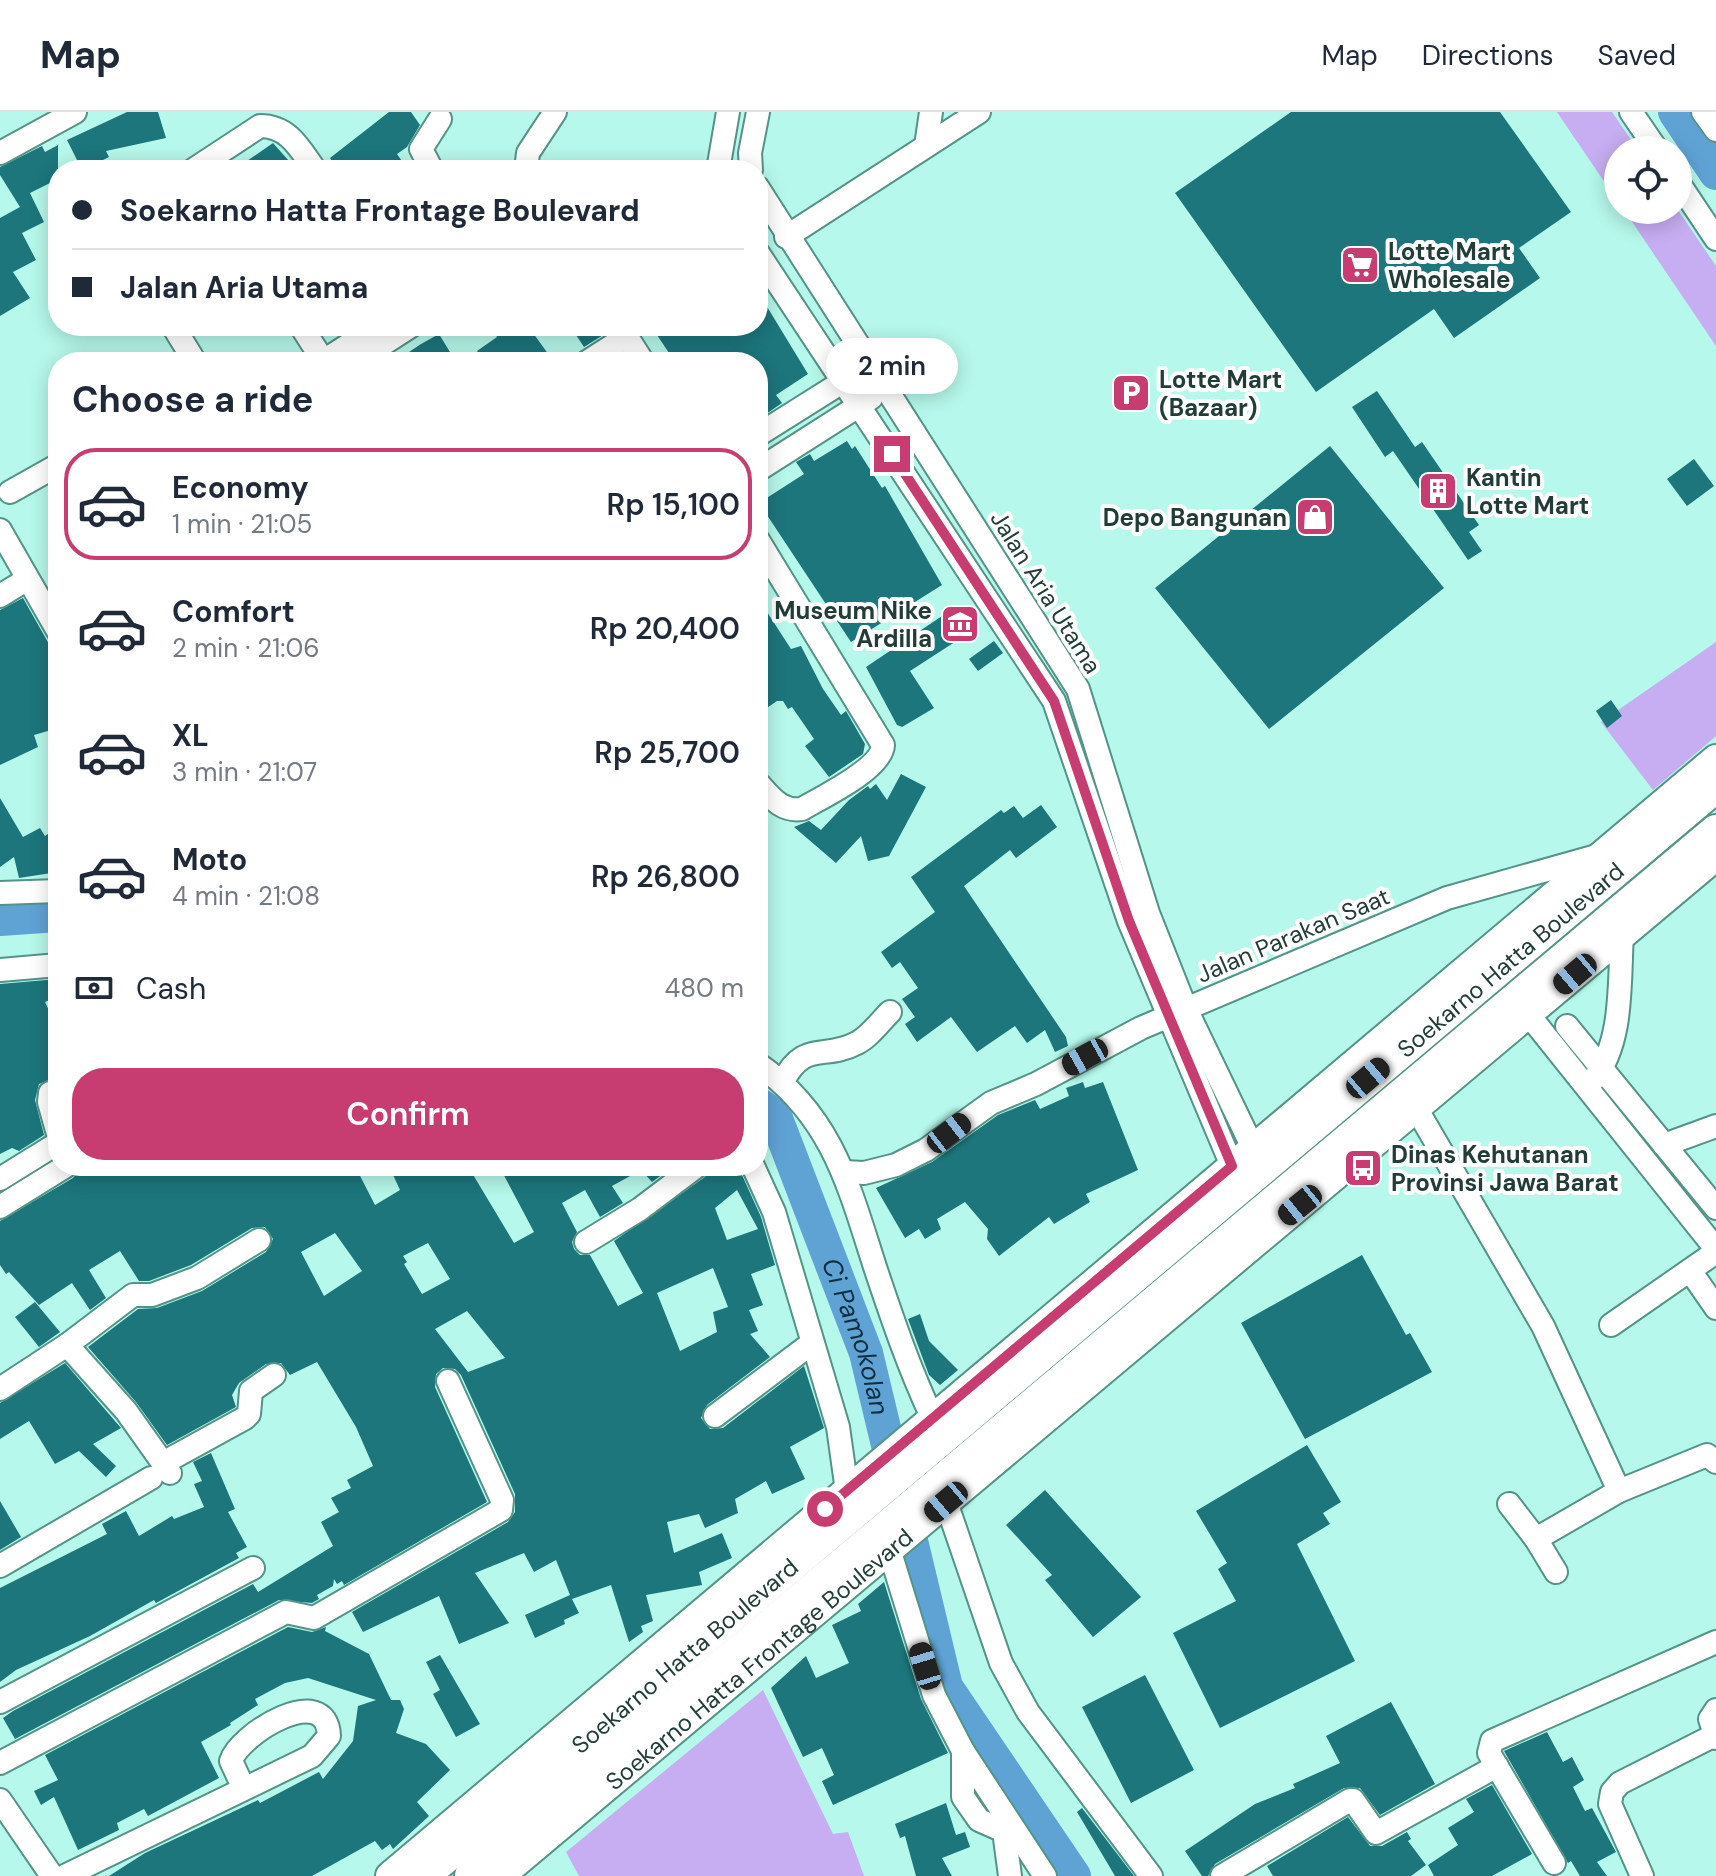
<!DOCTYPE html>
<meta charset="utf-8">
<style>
:root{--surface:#fff;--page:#f2f2f3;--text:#1f2937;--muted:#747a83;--line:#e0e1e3;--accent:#c83d71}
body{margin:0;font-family:"DM Sans",sans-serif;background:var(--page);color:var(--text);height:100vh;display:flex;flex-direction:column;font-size:30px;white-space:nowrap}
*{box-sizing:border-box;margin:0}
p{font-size:26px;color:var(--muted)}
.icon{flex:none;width:44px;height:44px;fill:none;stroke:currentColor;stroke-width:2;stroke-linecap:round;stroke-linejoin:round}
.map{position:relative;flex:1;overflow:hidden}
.details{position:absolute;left:48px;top:240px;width:720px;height:824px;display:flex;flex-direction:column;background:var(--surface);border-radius:32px;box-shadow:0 4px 20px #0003}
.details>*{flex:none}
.hud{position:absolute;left:48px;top:48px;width:720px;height:176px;border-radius:32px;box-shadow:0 4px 20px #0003;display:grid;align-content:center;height:176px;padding:0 24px;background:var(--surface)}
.fabs{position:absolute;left:1604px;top:24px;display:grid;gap:16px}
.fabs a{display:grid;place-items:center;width:88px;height:88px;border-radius:50%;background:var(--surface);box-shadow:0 4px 20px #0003;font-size:40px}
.end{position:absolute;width:36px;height:36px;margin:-18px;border:10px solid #c83d71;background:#fff;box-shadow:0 0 0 4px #fff}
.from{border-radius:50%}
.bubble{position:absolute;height:56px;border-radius:28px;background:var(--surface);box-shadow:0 4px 20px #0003;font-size:26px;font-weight:600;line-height:56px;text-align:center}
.car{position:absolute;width:24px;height:48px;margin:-24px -12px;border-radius:10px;box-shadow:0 0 6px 2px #0007;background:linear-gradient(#222 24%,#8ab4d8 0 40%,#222 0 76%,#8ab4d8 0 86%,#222 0)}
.hud b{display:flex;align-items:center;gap:28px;height:76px;font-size:30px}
.hud b+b{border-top:2px solid var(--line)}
.hud i{width:20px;height:20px;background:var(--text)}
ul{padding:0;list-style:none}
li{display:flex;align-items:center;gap:24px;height:112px;margin:0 16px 12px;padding:0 8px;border:4px solid transparent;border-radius:32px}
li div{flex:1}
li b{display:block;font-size:30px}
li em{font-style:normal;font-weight:600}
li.on{border-color:var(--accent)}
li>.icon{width:72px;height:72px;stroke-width:1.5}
h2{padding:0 24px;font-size:36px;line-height:96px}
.pay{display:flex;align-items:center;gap:20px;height:88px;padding:0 24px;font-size:30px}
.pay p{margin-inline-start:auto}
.primary-button{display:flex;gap:16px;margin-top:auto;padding:16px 24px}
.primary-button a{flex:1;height:92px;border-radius:32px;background:var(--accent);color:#fff;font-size:32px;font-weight:600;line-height:92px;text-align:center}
header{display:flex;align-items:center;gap:48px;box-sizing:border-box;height:112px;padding:0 40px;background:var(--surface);border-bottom:2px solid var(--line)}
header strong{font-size:38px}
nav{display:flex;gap:44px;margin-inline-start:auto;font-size:28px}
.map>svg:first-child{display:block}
.green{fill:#c7adf2}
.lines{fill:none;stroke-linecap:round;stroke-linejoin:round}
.river{stroke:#5fa3d5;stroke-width:34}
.building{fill:#1c767c;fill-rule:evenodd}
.minor-casing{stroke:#549388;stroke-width:26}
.major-casing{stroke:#549388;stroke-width:32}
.highway-casing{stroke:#549388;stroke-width:36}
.minor{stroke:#fff;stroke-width:22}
.major{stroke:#fff;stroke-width:28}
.highway{stroke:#fff;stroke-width:32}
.route{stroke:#c83d71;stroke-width:10}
.labels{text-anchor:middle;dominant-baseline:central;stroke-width:8;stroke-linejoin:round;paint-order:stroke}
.poi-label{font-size:24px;font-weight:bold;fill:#223d38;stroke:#fff;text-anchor:start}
.street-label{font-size:24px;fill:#223d38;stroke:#fff}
.water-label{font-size:26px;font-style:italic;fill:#0f2e42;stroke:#fff}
</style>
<header>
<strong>Map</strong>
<nav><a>Map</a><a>Directions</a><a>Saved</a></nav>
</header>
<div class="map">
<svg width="1716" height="1764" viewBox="0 0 1716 1764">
<rect width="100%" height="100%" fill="#b6f8eb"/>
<g class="green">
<polygon points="1557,0 1612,0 1638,38 1618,38 1618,90"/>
<polygon points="1624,98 1678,98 1716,154 1716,234"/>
<polygon points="1716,530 1716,624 1653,678 1601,610"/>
<polygon points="763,1578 833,1722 848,1720 864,1764 579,1764 566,1740"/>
</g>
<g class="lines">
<g class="river">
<polyline points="1675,0 1716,61"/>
<polyline points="0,807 58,803"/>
<path id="s1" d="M758,992l17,12 91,237 80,334 128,189"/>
</g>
</g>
<g class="building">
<polygon points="127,0 158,0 166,26 106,39 109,45 95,52 98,58 82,58 67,28"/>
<polygon points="389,0 411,0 420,13 407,35 397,42 408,58 386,58 380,49 367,58 338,58 330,46"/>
<polygon points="1291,0 1500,0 1571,100 1519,136 1540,166 1454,226 1434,197 1316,280 1175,81"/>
<polygon points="273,31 297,58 234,58"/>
<polygon points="58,33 58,67 30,81 44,110 22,121 36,148 13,160 30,186 0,204 0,106 20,95 0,63 0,55 42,34 45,40"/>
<polygon points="758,180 808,262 776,283 782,291 763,304 758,296 758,250 675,250 651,214 758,214"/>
<polygon points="490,214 528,214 554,250 485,250 477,239 497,225"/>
<polygon points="570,214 606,214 608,220 584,235"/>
<polygon points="439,222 456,250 394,250 421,232"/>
<polygon points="1377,279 1415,335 1422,330 1479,413 1469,420 1482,439 1468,448 1393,339 1385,345 1352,295"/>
<polygon points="847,329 852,337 855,334 882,376 885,374 942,473 851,530 759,391 804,362 796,350 810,342 814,349"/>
<polygon points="1330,334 1444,476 1269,617 1155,476"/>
<polygon points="1694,347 1714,374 1687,394 1667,367"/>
<polygon points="23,486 58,548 58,616 34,623 38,635 0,653 0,498"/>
<polygon points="758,486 791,537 801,534 823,577 841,603 846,599 865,632 863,642 829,665 805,634 814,627 792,595 788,597 783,589 777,589 758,602"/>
<polygon points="945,502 961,526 910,559 934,596 902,615 897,613 866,555"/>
<polygon points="994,529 1003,541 978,559 969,547"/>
<polygon points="1611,588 1622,604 1607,616 1596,599"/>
<polygon points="901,662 926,675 889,744 868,749 861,724 836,751 794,715 809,709 821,718 849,688 868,674 870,677 876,672 887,688"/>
<polygon points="0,686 23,725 40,716 45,724 58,715 58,760 19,766 14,745 0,755"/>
<polygon points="1041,693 1057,715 1016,746 1010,738 964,774 1066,925 1068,934 1055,940 1045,918 1027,931 1015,914 977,940 951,905 917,930 905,912 915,905 902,887 918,876 900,850 892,856 881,840 935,800 911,765 1001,698 1004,701 1014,694 1023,706"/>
<polygon points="58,867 58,884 45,890 58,918 58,970 51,967 39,972 35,988 44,1023 19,1039 12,1036 0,1042 0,872"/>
<polygon points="1083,970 1085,976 1103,970 1138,1058 1086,1082 1090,1090 1054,1112 1049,1105 999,1144 987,1127 988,1117 965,1090 937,1107 941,1117 925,1127 919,1117 905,1126 876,1076 932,1050 998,1003 1035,988 1040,997 1069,984 1066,976"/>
<path d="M92,1054h77l3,7 17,-7h166l20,39 25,-15 -11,-24h69l3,6 8,-4 45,75 20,-11 -35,-66h175l-22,16 -11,-12 -29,16 11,17 -23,14 -15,-27 -23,13 15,29 -5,10 2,7 6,6h10l28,51 25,-13 -29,-52 91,-64 6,-11h22l9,9 19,42 14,48 -24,9 12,31 -14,5 9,21 -8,3 20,23 -63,48 -6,13 9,11 13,-1 81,-62 20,62 -34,19 15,32 -33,15 -6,-13 -31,18 3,14 -33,15 -6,-14 -32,8 7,31 48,-20 10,25 -33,14 3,13 -56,10 7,26 -12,5 2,6 -14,10 -18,-57 -39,14 7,14 -15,7 1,4 -30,14 -10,-23 45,-20 -14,-35 -22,12 -10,-19 -49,20 34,50 -50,21 -20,-48 -76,36 -11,-20 156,-90 7,-10v-18l-54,-119 -6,-6 -12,-1 -7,6 -1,13 52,115 -143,83 -2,-4 -5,3 -3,-5 -1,7 -16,9 2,4 -7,4 -33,-3 -264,139 -12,-21 10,-7 240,-127 5,8 75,-46 -12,-24 18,-10 -8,-14 20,-10 -4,-8 26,-14 -17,-39 -39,-65 -27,13 -9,-12 -15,1 -27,19 -7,12 4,12 -69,38 -31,-43 -48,-55 50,-38 19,-1 45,-17 64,-39 7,-13 -8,-12 -13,1 -61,37 -42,16h-10l-19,-30 -31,19 17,28 -16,12 -18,-27 -33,22 -30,-33 -3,2 -6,-9v-44l73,-43 6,-7zM737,1078l21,39 -31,11 -12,-32zM335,1121l27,38 -38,25 -23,-44zM428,1131l22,36 -28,15 -18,-30 3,-2 -4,-6zM713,1156l15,39 -15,5 4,20 -37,19 -23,-58zM467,1199l38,47 -37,14 -33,-43z"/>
<polygon points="1362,1143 1406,1223 1410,1221 1432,1260 1305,1327 1241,1211"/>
<polygon points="35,1190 60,1220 39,1235 15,1205"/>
<polygon points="920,1202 929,1229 958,1258 940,1273 929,1263 908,1207"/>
<polygon points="65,1251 121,1316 93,1332 116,1354 106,1365 79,1339 55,1352 29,1309 0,1327 0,1291"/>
<polygon points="1307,1333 1341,1390 1323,1401 1330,1412 1297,1432 1355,1549 1220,1616 1173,1521 1236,1489 1218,1457 1227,1451 1196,1399"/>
<polygon points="211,1341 235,1397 228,1400 247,1435 236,1441 239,1446 156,1491 154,1488 90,1524 16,1558 0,1570 0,1476 107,1422 102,1412 126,1399 139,1424 172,1404 174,1407 204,1395 194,1372 202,1369 193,1350"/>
<polygon points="1045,1378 1141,1485 1093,1525 1045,1468 1052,1463 1006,1413"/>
<polygon points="0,1389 21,1425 0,1438"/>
<polygon points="884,1470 921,1587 948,1641 833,1693 822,1669 834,1663 822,1636 803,1645 771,1576 806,1544 816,1566 849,1551 832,1513 861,1499 858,1492"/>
<polygon points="288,1515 312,1520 326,1515 325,1519 369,1542 391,1588 400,1588 404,1597 396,1621 426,1632 450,1658 417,1690 429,1704 393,1737 390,1732 382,1738 375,1729 312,1764 109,1764 145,1741 258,1688 260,1691 319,1660 323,1667 353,1629 358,1594 376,1588 308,1566 285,1571 255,1587 258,1593 230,1611 231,1613 201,1630 219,1666 148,1704 144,1697 117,1711 119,1718 78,1738 54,1685 41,1693 34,1679 58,1668 45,1643"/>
<polygon points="440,1543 480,1612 456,1625 433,1582 440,1578 426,1550"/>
<polygon points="1145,1563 1194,1658 1131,1691 1082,1595"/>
<polygon points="1391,1590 1435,1672 1380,1703 1360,1676 1344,1676 1215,1752 1208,1764 1202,1764 1185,1739 1255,1692 1295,1676 1293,1672 1340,1651 1326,1624"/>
<polygon points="1547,1620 1563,1650 1572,1645 1584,1668 1573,1675 1585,1699 1592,1696 1616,1740 1597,1750 1607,1764 1580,1764 1571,1749 1568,1751 1504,1639"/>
<polygon points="1492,1673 1532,1742 1492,1764 1434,1764 1428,1753 1458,1733 1448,1716 1474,1700 1466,1687"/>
<polygon points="946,1691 956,1723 965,1720 970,1735 942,1746 952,1764 916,1764 905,1724 900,1726 895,1712"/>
<polygon points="1082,1696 1134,1764 1115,1764 1077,1700"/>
<polygon points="1348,1705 1370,1734 1382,1734 1407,1720 1411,1727 1408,1729 1426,1753 1411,1764 1273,1764 1267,1754"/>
</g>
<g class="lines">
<defs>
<g id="minor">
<polyline points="1631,0 1657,38"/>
<polyline points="1703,0 1716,18"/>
<polyline points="926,34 931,0"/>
<polyline points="0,41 75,0"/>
<path d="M193,58l67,-44c29,0 40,23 55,44"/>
<polyline points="432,58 421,37 440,7"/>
<polyline points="526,58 528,41 555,0"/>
<polyline points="718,58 728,0"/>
<polyline points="751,58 750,41 758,0"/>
<polyline points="1678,70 1716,127"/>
<polyline points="758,76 1078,577 1148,801 1186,897 1253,1036"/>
<polyline points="786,125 979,0"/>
<polyline points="758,141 1054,589 1129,809 1232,1054"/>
<polyline points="173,214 195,250"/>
<polyline points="301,214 324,250"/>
<polyline points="620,214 643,250"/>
<polyline points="322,250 378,214"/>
<polyline points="355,250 411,214"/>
<polyline points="587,250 626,225"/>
<polyline points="758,323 855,262"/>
<polyline points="758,358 871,286"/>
<polyline points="10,380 58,353"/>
<polyline points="0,418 58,519"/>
<path d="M758,428l125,205c-1,24 -61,52 -81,64 -21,3 -31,-12 -44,-26"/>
<polyline points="0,484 26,468"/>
<polyline points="0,781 58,779"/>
<polyline points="0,858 58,853"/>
<polyline points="1528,902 1716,1137"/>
<polyline points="1567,914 1716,1096"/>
<path d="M758,952c74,52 91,122 117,203 17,51 34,101 57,150"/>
<path d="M1593,968c31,-37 26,-100 29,-146"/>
<path d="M782,971c22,-44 41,-22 75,-40 12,-6 23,-21 33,-31"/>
<polyline points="50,981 49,990 58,1022"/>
<polyline points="1416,996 1543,1214 1619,1379"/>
<polyline points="1664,1033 1716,1014"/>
<polyline points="753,1054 774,1100 838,1315 847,1379"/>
<polyline points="844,1060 864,1061 896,1053 926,1038 991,991 1036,972 1141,916 1447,786 1600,743"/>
<polyline points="0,1067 58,1031"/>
<polyline points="0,1095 66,1054"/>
<polyline points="586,1130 640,1097 697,1054"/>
<polyline points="1691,1160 1716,1196"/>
<polyline points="1611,1213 1716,1140"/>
<polyline points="67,1233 133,1183 152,1183 197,1166 259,1128"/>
<polyline points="0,1277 67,1233 126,1299 170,1361"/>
<polyline points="715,1304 812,1231"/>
<polyline points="163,1351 245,1306 249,1302 251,1279 274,1263"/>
<polyline points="946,1390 1001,1551 1028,1600 1151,1764"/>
<polyline points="1509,1392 1536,1427 1619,1379 1707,1343 1716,1350"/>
<polyline points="1536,1427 1556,1460"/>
<polyline points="889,1437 934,1583 963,1639 1045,1764"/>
<polyline points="0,1454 151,1366"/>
<polyline points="0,1590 253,1456"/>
<polyline points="1716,1598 1710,1607 1716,1626"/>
<polyline points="963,1639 963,1685 979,1708 1004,1719 1010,1764"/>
<polyline points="0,1651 286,1500 314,1506 501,1398 502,1388 448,1269"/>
<polyline points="0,1688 52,1764"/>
<polyline points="1554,1751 1489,1641 1492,1629 1716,1530"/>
<path d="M65,1764l247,-120 17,-20c-2,-56 -90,-2 -98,25l13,28"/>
<polyline points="1222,1764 1350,1688 1353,1688 1376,1721 1497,1654"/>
<polyline points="1642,1764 1610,1692 1612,1680 1620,1671 1715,1623"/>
</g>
<g id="major">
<polyline points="390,1764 1716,647"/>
<path id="s2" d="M500,1764l1216,-1020"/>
</g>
<g id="highway">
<path id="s3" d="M423,1764l1293,-1090"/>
<polyline points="471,1764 1716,719"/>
</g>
</defs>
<use href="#minor" class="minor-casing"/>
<use href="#major" class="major-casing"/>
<use href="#highway" class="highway-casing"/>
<use href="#minor" class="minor"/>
<use href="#major" class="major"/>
<use href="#highway" class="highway"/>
</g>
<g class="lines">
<polyline class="route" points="825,1397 1232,1054 1129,809 1054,589 892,342"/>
</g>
<defs>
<symbol id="supermarket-square" viewBox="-11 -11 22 22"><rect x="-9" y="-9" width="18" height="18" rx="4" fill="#c83d71" stroke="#fff"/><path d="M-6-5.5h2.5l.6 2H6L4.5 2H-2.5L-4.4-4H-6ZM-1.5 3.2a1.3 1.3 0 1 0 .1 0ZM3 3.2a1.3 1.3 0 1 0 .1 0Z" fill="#fff"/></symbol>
<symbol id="parking-square" viewBox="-11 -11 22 22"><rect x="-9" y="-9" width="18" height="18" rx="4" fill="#c83d71" stroke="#fff"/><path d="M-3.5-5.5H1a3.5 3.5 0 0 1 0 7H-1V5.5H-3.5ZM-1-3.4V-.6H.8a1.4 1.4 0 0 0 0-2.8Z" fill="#fff"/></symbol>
<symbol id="building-square" viewBox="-11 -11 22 22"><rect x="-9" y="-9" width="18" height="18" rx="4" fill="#c83d71" stroke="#fff"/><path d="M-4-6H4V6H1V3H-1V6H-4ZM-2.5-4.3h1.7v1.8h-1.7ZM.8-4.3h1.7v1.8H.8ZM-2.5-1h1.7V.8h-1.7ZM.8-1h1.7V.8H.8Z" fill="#fff"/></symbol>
<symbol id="shop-square" viewBox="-11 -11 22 22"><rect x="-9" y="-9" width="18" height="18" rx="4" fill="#c83d71" stroke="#fff"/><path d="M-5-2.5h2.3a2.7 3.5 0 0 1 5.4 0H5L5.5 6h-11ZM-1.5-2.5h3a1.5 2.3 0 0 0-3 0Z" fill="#fff"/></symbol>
<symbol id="museum-square" viewBox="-11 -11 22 22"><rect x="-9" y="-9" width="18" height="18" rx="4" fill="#c83d71" stroke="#fff"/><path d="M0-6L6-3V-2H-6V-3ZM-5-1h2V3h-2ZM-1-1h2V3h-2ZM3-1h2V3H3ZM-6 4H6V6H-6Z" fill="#fff"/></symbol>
<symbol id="bus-square" viewBox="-11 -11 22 22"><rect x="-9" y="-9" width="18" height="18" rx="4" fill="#c83d71" stroke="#fff"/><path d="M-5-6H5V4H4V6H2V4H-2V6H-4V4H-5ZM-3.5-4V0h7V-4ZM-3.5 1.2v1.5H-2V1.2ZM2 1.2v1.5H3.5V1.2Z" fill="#fff"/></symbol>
</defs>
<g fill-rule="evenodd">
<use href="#supermarket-square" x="1338" y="131" width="44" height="44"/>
<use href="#parking-square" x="1109" y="259" width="44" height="44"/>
<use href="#building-square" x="1416" y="357" width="44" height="44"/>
<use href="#shop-square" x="1293" y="383" width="44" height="44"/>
<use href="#museum-square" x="938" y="490" width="44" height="44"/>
<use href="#bus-square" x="1341" y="1034" width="44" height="44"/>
</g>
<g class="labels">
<g class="poi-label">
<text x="1388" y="139">Lotte Mart<tspan x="1388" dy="28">Wholesale</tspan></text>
<text x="1159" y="267">Lotte Mart<tspan x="1159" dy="28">(Bazaar)</tspan></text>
<text x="1466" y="365">Kantin<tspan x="1466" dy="28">Lotte Mart</tspan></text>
<text x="1287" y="405" text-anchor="end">Depo Bangunan</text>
<text x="932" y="498" text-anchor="end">Museum Nike<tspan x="932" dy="28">Ardilla</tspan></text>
<text x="1391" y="1042">Dinas Kehutanan<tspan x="1391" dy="28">Provinsi Jawa Barat</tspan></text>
</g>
<g class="street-label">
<text transform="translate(1046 480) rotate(58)">Jalan Aria Utama</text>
<text transform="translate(1293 823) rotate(-23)">Jalan Parakan Saat</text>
<text stroke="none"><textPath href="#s3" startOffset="1422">Soekarno Hatta Boulevard</textPath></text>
<text stroke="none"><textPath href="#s3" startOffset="342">Soekarno Hatta Boulevard</textPath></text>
<text stroke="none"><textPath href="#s2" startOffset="338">Soekarno Hatta Frontage Boulevard</textPath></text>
</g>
<g class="water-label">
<text stroke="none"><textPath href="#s1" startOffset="256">Ci Pamokolan</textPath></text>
</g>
</g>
</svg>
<div class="fabs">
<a><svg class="icon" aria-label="locate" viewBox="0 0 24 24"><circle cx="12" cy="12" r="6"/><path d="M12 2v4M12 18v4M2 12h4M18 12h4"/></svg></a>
</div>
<i class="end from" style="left:825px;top:1397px"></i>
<i class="end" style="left:892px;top:342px"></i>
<div class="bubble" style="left:826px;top:226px;width:132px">2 min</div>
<i class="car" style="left:1575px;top:862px;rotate:230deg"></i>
<i class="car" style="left:1085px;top:945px;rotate:241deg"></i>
<i class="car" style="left:1368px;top:966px;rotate:50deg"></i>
<i class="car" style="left:949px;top:1021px;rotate:52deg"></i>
<i class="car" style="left:1300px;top:1093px;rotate:231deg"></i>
<i class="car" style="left:946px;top:1390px;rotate:230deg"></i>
<i class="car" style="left:925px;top:1554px;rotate:343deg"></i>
<div class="hud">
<b><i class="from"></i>Soekarno Hatta Frontage Boulevard</b>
<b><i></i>Jalan Aria Utama</b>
</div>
<section class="details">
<h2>Choose a ride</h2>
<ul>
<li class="on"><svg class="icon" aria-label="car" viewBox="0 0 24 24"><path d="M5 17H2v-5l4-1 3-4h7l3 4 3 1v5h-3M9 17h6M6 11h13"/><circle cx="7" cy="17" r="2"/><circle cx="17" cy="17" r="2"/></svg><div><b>Economy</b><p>1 min · 21:05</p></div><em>Rp 15,100</em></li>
<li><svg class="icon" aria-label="car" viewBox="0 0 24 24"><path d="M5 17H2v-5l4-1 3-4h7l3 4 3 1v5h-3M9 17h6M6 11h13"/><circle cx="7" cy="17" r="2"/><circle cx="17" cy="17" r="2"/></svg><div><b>Comfort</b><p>2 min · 21:06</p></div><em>Rp 20,400</em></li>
<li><svg class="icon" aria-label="car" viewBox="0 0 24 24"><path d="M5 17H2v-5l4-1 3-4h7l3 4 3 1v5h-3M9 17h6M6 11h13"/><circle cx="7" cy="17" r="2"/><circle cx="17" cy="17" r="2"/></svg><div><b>XL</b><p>3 min · 21:07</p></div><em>Rp 25,700</em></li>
<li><svg class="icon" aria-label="car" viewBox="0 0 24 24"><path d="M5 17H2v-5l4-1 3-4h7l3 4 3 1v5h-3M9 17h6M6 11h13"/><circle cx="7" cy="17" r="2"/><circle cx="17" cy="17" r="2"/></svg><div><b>Moto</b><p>4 min · 21:08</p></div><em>Rp 26,800</em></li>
</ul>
<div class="pay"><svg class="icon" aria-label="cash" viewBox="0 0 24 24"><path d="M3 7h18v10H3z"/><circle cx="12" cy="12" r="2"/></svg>Cash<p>480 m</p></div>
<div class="primary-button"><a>Confirm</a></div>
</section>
</div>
